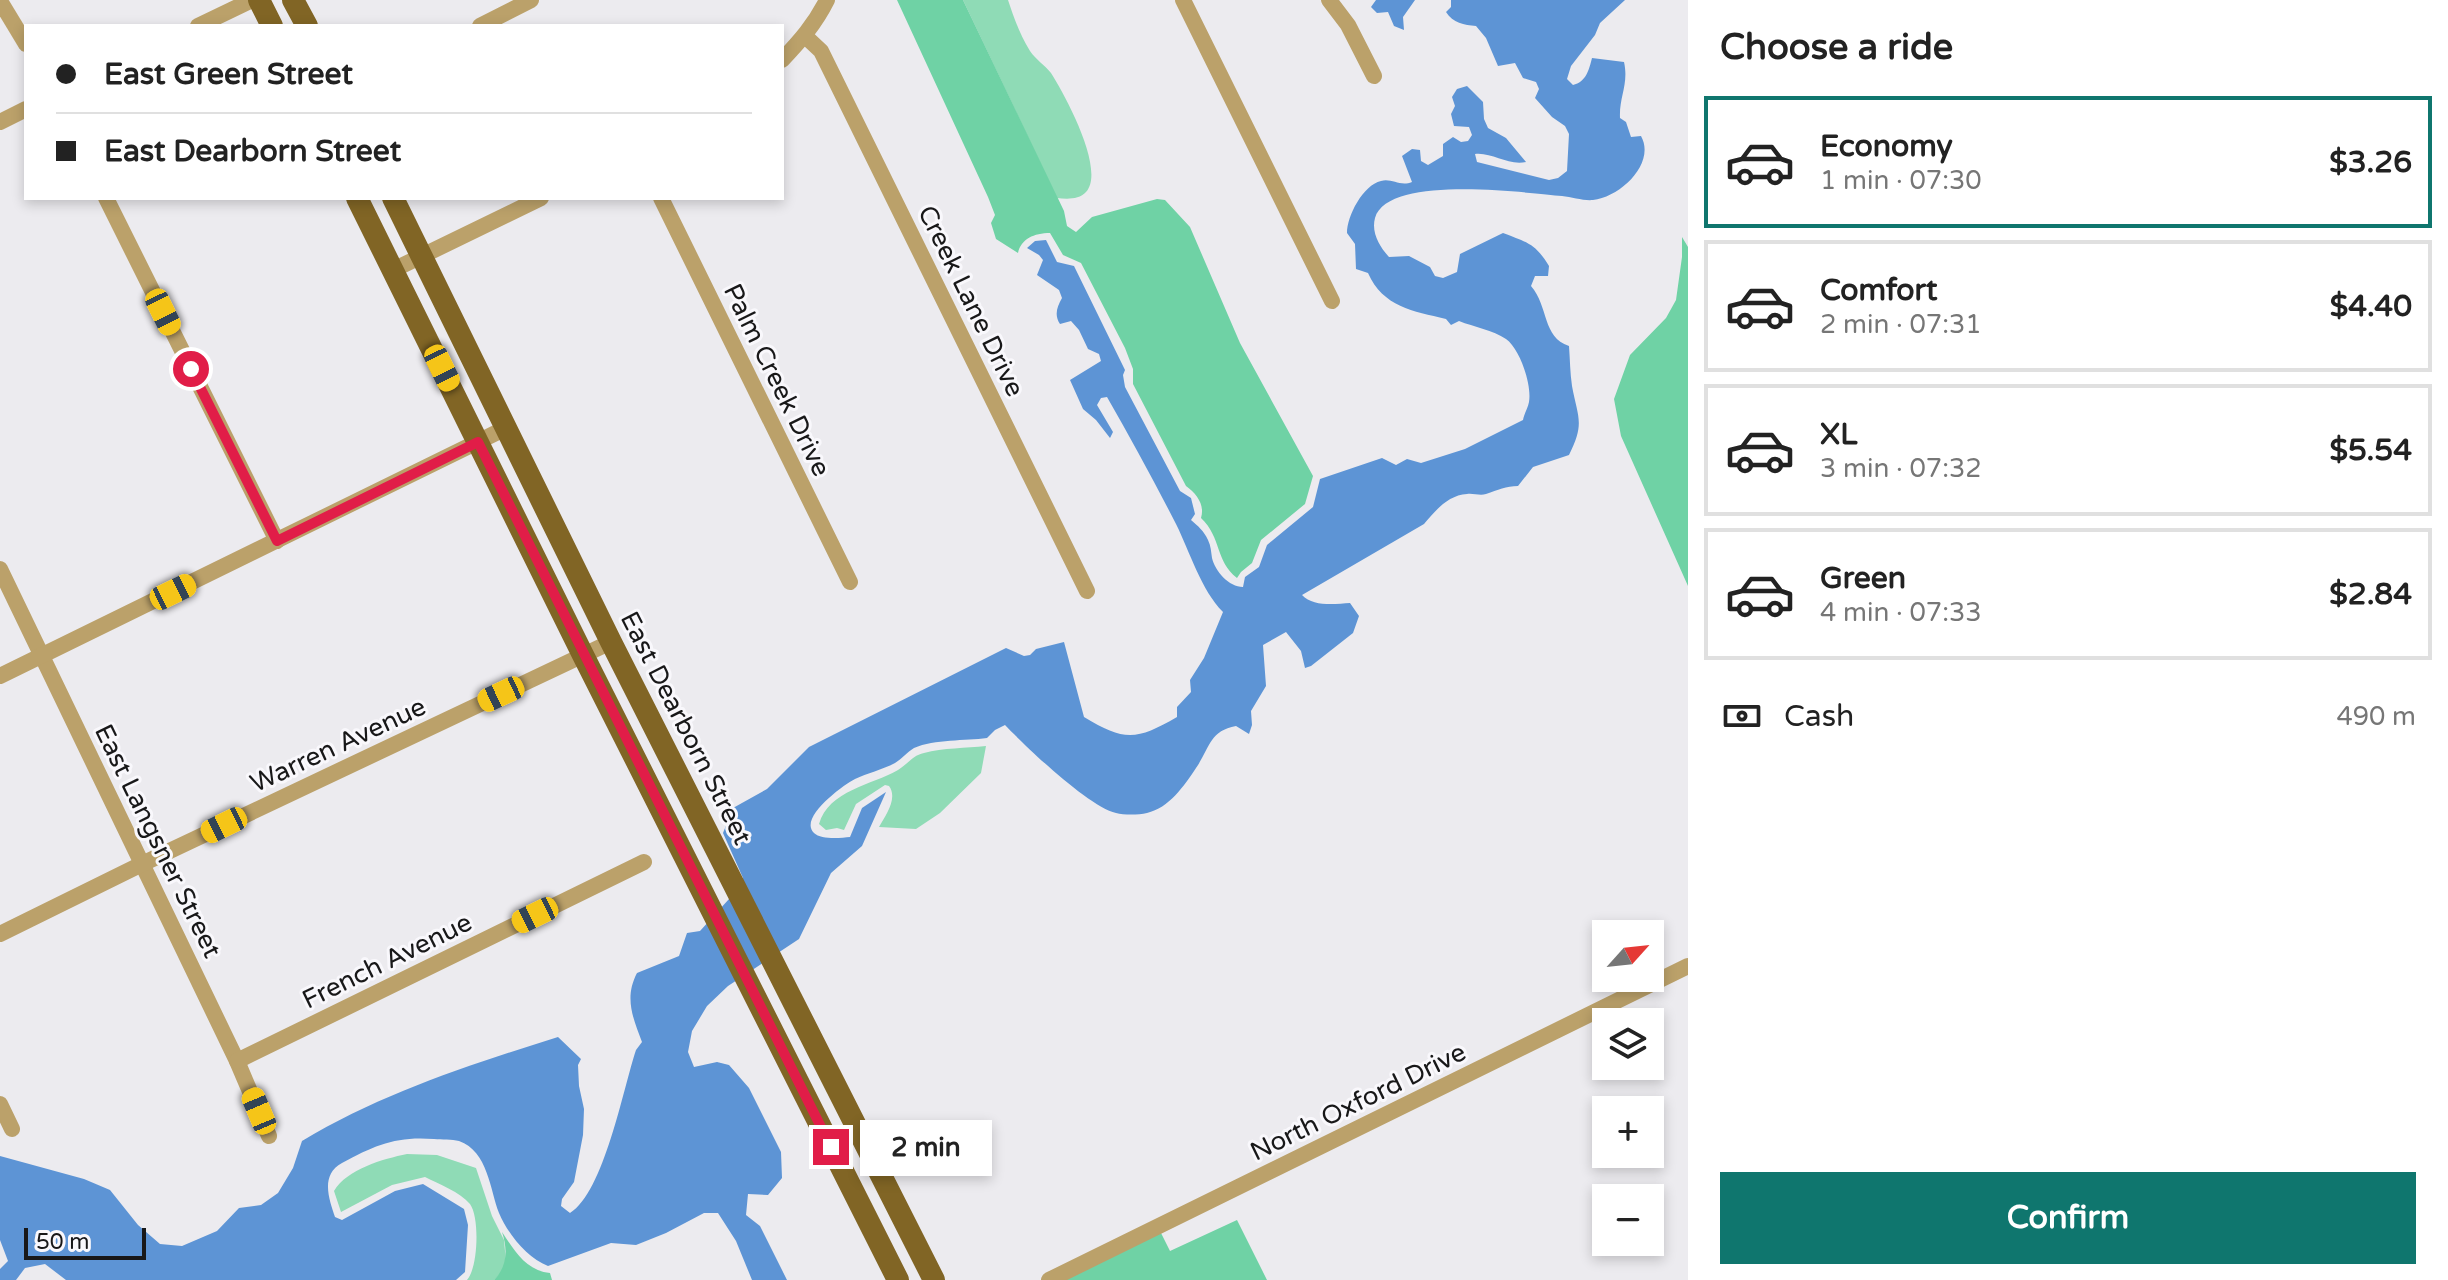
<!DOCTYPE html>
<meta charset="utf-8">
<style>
:root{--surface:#fff;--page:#f2f2f2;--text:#222;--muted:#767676;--line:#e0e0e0;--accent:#0f766e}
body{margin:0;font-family:"Varela Round",sans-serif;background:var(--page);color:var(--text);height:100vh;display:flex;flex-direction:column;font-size:30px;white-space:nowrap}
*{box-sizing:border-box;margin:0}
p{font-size:26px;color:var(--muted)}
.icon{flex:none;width:44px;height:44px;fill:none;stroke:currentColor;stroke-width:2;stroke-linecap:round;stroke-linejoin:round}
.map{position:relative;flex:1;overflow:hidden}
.side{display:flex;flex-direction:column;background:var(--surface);width:760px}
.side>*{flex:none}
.banner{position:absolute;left:24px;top:24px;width:760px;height:176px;border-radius:0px;box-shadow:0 4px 12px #0003;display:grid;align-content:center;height:176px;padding:0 32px;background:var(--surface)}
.needle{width:52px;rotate:63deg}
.buttons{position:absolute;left:1592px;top:920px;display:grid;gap:16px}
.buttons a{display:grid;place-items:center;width:72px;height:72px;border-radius:0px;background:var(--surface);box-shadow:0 4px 12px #0003;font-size:40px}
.scale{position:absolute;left:24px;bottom:20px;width:122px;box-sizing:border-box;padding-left:8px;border:4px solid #181819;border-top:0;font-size:22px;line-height:28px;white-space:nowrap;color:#181819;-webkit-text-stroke:6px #f9f8fc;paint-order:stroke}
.end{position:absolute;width:36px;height:36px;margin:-18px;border:10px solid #e11d48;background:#fff;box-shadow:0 0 0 4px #fff}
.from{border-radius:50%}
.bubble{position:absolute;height:56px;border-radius:0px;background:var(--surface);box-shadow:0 4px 12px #0003;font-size:26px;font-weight:700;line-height:56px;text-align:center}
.car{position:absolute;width:24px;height:48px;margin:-24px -12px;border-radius:10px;box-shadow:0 0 6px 2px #0007;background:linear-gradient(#f5c518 24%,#345 0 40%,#f5c518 0 76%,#345 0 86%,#f5c518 0)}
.banner b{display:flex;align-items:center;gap:28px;height:76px;font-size:30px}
.banner b+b{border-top:2px solid var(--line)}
.banner i{width:20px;height:20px;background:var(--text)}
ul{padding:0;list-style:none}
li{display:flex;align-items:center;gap:24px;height:132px;margin:0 16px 12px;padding:0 16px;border:4px solid var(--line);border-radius:0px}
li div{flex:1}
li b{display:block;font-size:30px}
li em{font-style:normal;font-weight:700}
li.current{border-color:var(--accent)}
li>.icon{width:72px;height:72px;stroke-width:1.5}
h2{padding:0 32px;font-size:36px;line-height:96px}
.pay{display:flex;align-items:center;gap:20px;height:88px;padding:0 32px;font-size:30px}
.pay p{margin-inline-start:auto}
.action{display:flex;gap:16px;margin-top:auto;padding:16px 32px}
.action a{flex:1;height:92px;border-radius:0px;background:var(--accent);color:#fff;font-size:32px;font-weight:700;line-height:92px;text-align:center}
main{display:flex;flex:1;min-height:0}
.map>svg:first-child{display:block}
.green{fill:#8fdbb6}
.forest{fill:#6fd2a5}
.water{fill:#5d94d5}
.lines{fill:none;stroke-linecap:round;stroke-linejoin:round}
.minor{stroke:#bba16a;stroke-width:16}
.major{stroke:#816525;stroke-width:22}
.route{stroke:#e11d48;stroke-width:10}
.labels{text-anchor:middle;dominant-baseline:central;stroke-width:6;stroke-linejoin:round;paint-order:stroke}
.street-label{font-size:26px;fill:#181819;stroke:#f9f8fc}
</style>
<main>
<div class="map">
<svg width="1688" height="1280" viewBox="0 0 1688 1280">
<rect width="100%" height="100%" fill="#ecebef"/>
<g class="green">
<path d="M963,0h45c6,18 12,35 22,51 6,9 15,14 21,22 14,22 55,97 35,119 -7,8 -20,7 -29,6z"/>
<path d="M986,746l-5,27 -41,40 -24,16 -37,-2c7,-12 19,-29 10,-41l-4,-1 -29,19 -12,26 -7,-2 -11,2 -7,-6c10,-34 53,-39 79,-54 10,-6 15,-15 26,-17 19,-5 42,-5 62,-7z"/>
<path d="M407,1154l30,1 39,13 16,48 12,24 2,22 -4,10 -8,8h-27c11,-12 13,-62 3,-76 -10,-12 -31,-20 -45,-27l-33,8 -51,27 -7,-21c13,-22 49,-32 73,-37z"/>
</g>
<g class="forest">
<path d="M897,0h66l101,211 3,15 9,6 16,-15 65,-18 8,1 25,27 50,116 73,133 -8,28 -44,36 -9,23 -11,9 -4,6c-22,-17 -15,-40 -36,-60 4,-13 -4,-24 -15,-32l-53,-102v-15l-8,-21 -44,-85 -18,-8 -13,-22c-16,0 -29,6 -32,20l-22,-14 -5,-16 4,-8 -7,-18z"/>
<polygon points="1682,237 1688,247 1688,586 1621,436 1614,399 1630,355 1666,318 1676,300 1682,257"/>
<polygon points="1237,1220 1267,1280 1041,1280 1155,1221 1170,1251"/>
<path d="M502,1232c12,18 24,39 48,41l2,7h-58c13,-13 14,-30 8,-48z"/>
</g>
<g class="water">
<polygon points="1376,0 1415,0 1403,17 1404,30 1394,26 1388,12 1377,13 1371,7"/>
<path d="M1451,0h174l-25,23 -5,12 -24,31 -4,13 6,6c13,-3 16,-15 19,-27l32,4c5,22 -5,35 -4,56l6,4 5,15 10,-1c15,27 -20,61 -48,64 -9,1 -21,-3 -31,-4 -36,-3 -174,-22 -187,22 -4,15 5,29 14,39l20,-1 21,11 5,9 8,2 14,-6 3,-18 43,-21c23,9 32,10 46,33l-1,10h-13l-4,10c18,21 11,51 38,60 1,13 1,27 3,40 6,32 13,37 -3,69l-36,12 -15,19c-12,0 -20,4 -32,8 -6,2 -13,-1 -19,0 -19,1 -32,17 -43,30l-122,71c11,12 33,9 48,8l9,13 -6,17 -42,33 -6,2 -4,-17 -15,-19 -23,13 3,41 -15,25 1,14 -3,9 -13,-8c-27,5 -26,22 -40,42 -12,18 -27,40 -49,45 -9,2 -23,2 -31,0 -27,-6 -91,-67 -111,-88l-10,5 -8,8c-22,3 -52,1 -73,10 -7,4 -12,11 -19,15 -13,7 -28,10 -40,16 -12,6 -57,39 -41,54 7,7 27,5 36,4l12,-29 24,-16 -24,54 -31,27 -32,66 -71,47 -21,20 -15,25 -4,21 6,15 23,-5 12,3 20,23 32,64 1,26 -14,17 -20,-1 -2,21 14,11 27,54h-35l-16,-39 -18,-28h-14l-38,20 -30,12 -25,-2 -63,23c-21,-8 -40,-32 -49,-53 -9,-23 -11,-62 -40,-72 -7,-2 -17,-1 -25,-2 -38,-3 -59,6 -92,24 -22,12 -13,36 -7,54l7,3 53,-29 28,-7 41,25 4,16 -3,47 -9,8h-390l-21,-16 -20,4 -9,12h-16v-11l8,-8 -8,-21v-84l84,23 26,11 28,35 22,19 22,2 35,-15 22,-23 22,-3 17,-12 15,-25 9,-27c80,-48 167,-76 256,-104l23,22 -3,6 1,21 5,23 -1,26 -9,47 -12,17 -1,7 9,7c34,-21 53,-124 66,-163l6,-8c-9,-24 -18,-44 -5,-69l42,-17 8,-23 13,-2 39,-43 4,-10 -20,-45 10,-25 34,-19 42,-42 197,-99 18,8 6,-1 6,-6 28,-7 20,75c41,25 53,23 93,0v-10l14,-15 -1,-12 14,-22 19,-46c-22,-22 -33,-60 -47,-88 -22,-43 -45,-85 -69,-127l-6,1 -4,7 16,27 -3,6 -14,-18 -13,-11 -13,-29 31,-19 -2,-7 -11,-5 -9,-19 -8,-9 -11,3c-6,-9 -3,-17 2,-26l-3,-8 -22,-15 6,-15 -4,-5 -12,-7 8,-7 11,-1 11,22 17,4 51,104 -2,5 2,12 55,104 11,7 4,16 -4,6c7,6 13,11 17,20 3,6 3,12 4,18 3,13 17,29 31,29l2,-10 14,-10 8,-22 46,-38 7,-28 62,-21 14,7 11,-6 14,4 44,-14 58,-29c1,-6 5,-12 6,-18 3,-17 -9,-53 -23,-63 -13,-9 -32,-12 -47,-18l-8,4 -5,-6c-33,-8 -63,-12 -78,-46l-12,-4 -1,-25 -8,-11c0,-17 16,-48 34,-52 11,-3 19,6 31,1l-10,-26 10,-7 8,1 1,11 7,4 15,-9v-12l10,-7 8,5 7,-1 4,-6 -3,-8 -15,-1 -3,-12 4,-8 -3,-9 5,-8 10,-3 16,16 1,17 4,9 18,10 20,24c-18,4 -34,-10 -51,-8l2,8 72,18 9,-2 9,-7 2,-37 -4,-8 -13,-9 -17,-19 4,-9 -3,-7 -13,-4 -8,-15 -17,3 -12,-28 -10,-12c-12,-1 -23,-3 -30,-14l5,-5z"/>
</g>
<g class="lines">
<g class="minor">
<polyline points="1183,0 1332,301"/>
<polyline points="1329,0 1348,25 1374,76"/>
<polyline points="0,1 26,44"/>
<polyline points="198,26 252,0"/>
<polyline points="480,26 531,0"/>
<polyline points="805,36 821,51 1087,591"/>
<path d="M782,60c18,-19 33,-36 45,-60"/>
<polyline points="0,122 26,109"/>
<polyline points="106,198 277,541"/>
<polyline points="661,198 850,582"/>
<polyline points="393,270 541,198"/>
<polyline points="0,569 237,1061 269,1136"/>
<polyline points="0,676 506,428"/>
<polyline points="0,934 142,864 611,642"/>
<polyline points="237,1061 644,862"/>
<polyline points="0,1104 12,1129"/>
<polyline points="1049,1280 1688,966"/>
</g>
<g class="major">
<polyline points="259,0 272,26"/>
<polyline points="293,0 307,26"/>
<polyline points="357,198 583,655 898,1280"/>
<polyline points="393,198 611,642 934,1280"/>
</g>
</g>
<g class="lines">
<polyline class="route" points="191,369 277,541 478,442 831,1147"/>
</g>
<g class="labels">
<g class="street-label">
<text transform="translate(971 301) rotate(64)">Creek Lane Drive</text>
<text transform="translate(777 380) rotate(64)">Palm Creek Drive</text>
<text transform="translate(686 728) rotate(63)">East Dearborn Street</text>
<text transform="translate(338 745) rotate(-25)">Warren Avenue</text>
<text transform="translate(158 841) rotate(64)">East Langsner Street</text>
<text transform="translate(387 961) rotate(-26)">French Avenue</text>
<text transform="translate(1358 1102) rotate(-26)">North Oxford Drive</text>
</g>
</g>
</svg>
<div class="buttons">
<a><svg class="needle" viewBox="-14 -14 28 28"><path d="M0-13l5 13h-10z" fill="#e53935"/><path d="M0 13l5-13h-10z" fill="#767676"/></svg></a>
<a><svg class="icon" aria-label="layers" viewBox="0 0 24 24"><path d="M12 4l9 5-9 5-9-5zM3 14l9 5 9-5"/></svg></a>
<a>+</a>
<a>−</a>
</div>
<div class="scale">50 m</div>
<i class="end from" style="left:191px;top:369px"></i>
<i class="end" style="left:831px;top:1147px"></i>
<div class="bubble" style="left:860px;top:1120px;width:132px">2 min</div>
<i class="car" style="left:163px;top:312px;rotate:154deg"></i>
<i class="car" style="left:442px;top:368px;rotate:154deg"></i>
<i class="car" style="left:173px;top:592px;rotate:64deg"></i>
<i class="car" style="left:501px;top:694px;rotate:245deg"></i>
<i class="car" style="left:224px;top:825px;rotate:244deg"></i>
<i class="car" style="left:535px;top:915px;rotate:244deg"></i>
<i class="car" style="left:259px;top:1111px;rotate:337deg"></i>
<div class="banner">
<b><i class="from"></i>East Green Street</b>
<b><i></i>East Dearborn Street</b>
</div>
</div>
<section class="side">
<h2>Choose a ride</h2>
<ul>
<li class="current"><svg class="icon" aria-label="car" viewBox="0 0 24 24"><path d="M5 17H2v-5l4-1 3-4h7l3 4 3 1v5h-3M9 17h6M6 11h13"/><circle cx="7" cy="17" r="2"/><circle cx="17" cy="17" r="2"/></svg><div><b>Economy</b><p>1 min · 07:30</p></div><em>$3.26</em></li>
<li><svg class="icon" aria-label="car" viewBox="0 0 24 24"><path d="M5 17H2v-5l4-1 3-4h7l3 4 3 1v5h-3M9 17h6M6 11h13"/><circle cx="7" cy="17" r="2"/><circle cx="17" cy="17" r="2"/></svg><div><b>Comfort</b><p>2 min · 07:31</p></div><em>$4.40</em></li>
<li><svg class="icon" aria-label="car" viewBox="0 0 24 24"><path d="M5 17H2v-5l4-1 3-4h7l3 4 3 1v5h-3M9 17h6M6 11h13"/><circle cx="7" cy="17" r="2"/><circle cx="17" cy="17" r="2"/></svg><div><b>XL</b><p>3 min · 07:32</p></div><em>$5.54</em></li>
<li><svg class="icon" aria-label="car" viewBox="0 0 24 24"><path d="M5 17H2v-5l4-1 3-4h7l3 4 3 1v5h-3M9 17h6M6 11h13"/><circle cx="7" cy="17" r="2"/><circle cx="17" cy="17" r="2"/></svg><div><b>Green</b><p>4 min · 07:33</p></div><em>$2.84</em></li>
</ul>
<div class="pay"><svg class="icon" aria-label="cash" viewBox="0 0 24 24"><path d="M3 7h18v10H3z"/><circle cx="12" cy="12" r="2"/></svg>Cash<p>490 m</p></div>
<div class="action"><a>Confirm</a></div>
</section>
</main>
